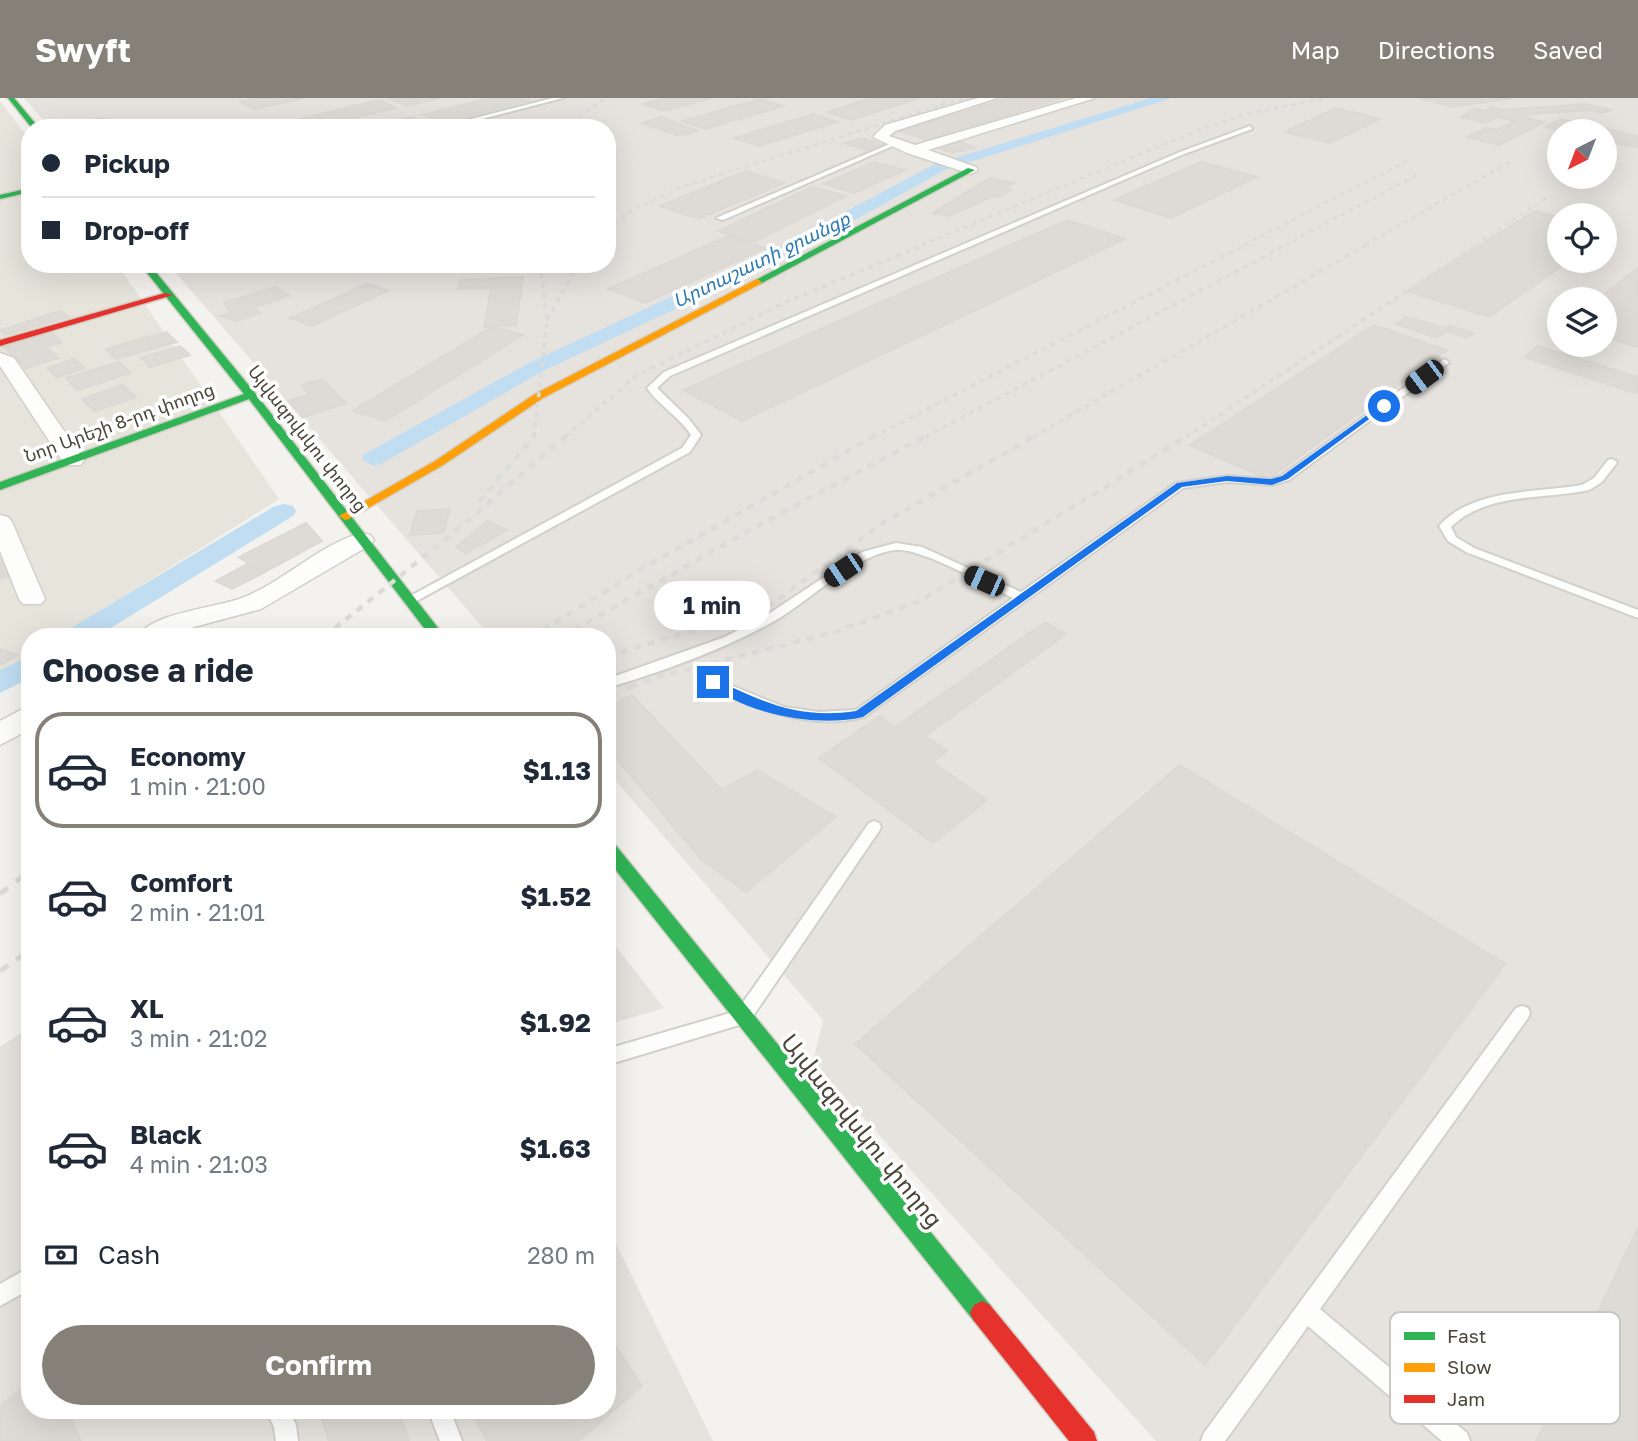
<!DOCTYPE html>
<meta charset="utf-8">
<style>
:root{--surface:#fff;--page:#f2f2f3;--text:#1f2937;--muted:#747a83;--line:#e0e1e3;--accent:#868178}
body{margin:0;font-family:"Golos Text","Noto Sans Armenian",sans-serif;background:var(--page);color:var(--text);height:100vh;display:flex;flex-direction:column;font-size:26px;white-space:nowrap}
*{box-sizing:border-box;margin:0}
p{font-size:23px;color:var(--muted)}
.icon{flex:none;width:38px;height:38px;fill:none;stroke:currentColor;stroke-width:2;stroke-linecap:round;stroke-linejoin:round}
.map{position:relative;flex:1;overflow:hidden}
.sheet{position:absolute;left:21px;top:530px;width:595px;height:791px;display:flex;flex-direction:column;background:var(--surface);border-radius:28px;box-shadow:0 7px 28px #0002}
.sheet>*{flex:none}
.banner{position:absolute;left:21px;top:21px;width:595px;height:154px;border-radius:28px;box-shadow:0 7px 28px #0002;display:grid;align-content:center;height:154px;padding:0 21px;background:var(--surface)}
.needle{width:46px;rotate:222deg}
.buttons{position:absolute;left:1547px;top:21px;display:grid;gap:14px}
.buttons a{display:grid;place-items:center;width:70px;height:70px;border-radius:50%;background:var(--surface);box-shadow:0 7px 28px #0002;font-size:35px}
.end{position:absolute;width:32px;height:32px;margin:-16px;border:9px solid #1a73e8;background:#fff;box-shadow:0 0 0 4px #fff}
.from{border-radius:50%}
.bubble{position:absolute;height:49px;border-radius:24px;background:var(--surface);box-shadow:0 7px 28px #0002;font-size:23px;font-weight:700;line-height:49px;text-align:center}
.car{position:absolute;width:21px;height:42px;margin:-21px -10px;border-radius:9px;box-shadow:0 0 5px 2px #0007;background:linear-gradient(#222 24%,#8ab4d8 0 40%,#222 0 76%,#8ab4d8 0 86%,#222 0)}
.banner b{display:flex;align-items:center;gap:24px;height:66px;font-size:26px}
.banner b+b{border-top:2px solid var(--line)}
.banner i{width:18px;height:18px;background:var(--text)}
ul{padding:0;list-style:none}
li{display:flex;align-items:center;gap:21px;height:116px;margin:0 14px 10px;padding:0 7px;border:4px solid transparent;border-radius:28px}
li div{flex:1}
li b{display:block;font-size:26px}
li em{font-style:normal;font-weight:700}
li.active{border-color:var(--accent)}
li>.icon{width:63px;height:63px;stroke-width:1.5}
h2{padding:0 21px;font-size:32px;line-height:84px}
.pay{display:flex;align-items:center;gap:18px;height:77px;padding:0 21px;font-size:26px}
.pay p{margin-inline-start:auto}
.button{display:flex;gap:14px;margin-top:auto;padding:14px 21px}
.button a{flex:1;height:80px;border-radius:42px;background:var(--accent);color:#fff;font-size:28px;font-weight:700;line-height:80px;text-align:center}
header{display:flex;align-items:center;gap:42px;box-sizing:border-box;height:98px;padding:0 35px;background:var(--accent);color:#fff}
header strong{font-size:33px}
nav{display:flex;gap:38px;margin-inline-start:auto;font-size:24px}
.map>svg:first-child{display:block}
.residential{fill:#e7e4dc}
.industrial{fill:#e6e2de;fill-rule:evenodd}
.lines{fill:none;stroke-linecap:round;stroke-linejoin:round}
.canal{fill:#c0ddf1;fill-rule:evenodd}
.building{fill:#dedbd6;stroke:#dcd9d4;stroke-width:2}
.lane-casing{stroke:#d2d0cb;stroke-width:4}
.street-casing{stroke:#d2d0cb;stroke-width:3}
.fast-casing{stroke:#d3cfc5;stroke-width:3}
.slow-casing{stroke:#d3cfc5;stroke-width:3}
.jam-casing{stroke:#d3cfc5;stroke-width:3}
.lane{fill:#fdfdfc;fill-rule:evenodd}
.street{fill:#fdfdfc;fill-rule:evenodd}
.fast{fill:#30b455;fill-rule:evenodd}
.slow{fill:#ff9f0a;fill-rule:evenodd}
.jam{fill:#e5322d;fill-rule:evenodd}
.rail-far3{stroke:#dbdbda;stroke-width:2.5;stroke-dasharray:4.5 4.5;stroke-linecap:butt}
.rail-far2{stroke:#dbdbda;stroke-width:3.5;stroke-dasharray:5 5;stroke-linecap:butt}
.rail-far1{stroke:#dbdbda;stroke-width:4.5;stroke-dasharray:7 7;stroke-linecap:butt}
.rail{stroke:#dbdbda;stroke-width:5;stroke-dasharray:10 10;stroke-linecap:butt}
.route{fill:#1a73e8}
.labels{text-anchor:middle;dominant-baseline:central;stroke-width:7;stroke-linejoin:round;paint-order:stroke}
.far-street-label{font-size:18px;fill:#4b4439;stroke:#fff}
.far-water-label{font-size:19px;font-style:italic;fill:#2e7ab2;stroke:#fff}
.near-street-label{font-size:24px;fill:#4b4439;stroke:#fff}
.key{fill:#fff;stroke:#c9c7c4;stroke-width:2}
.key-label{font-size:19px;fill:#4b4439}
</style>
<header>
<strong>Swyft</strong>
<nav><a>Map</a><a>Directions</a><a>Saved</a></nav>
</header>
<div class="map">
<svg width="1638" height="1343" viewBox="0 0 1638 1343">
<rect width="100%" height="100%" fill="#f4f2ee"/>
<polygon class="residential" points="0,3 30,42 30,166 117,166 279,401 59,539 30,539 30,558 0,576"/>
<g class="industrial">
<path d="M24,0h1614v1343h-482l-343,-379 10,-42 -216,-249v-134h-116l-323,-373h439v-136h-557zM1559,33h46v46h-46zM1559,117h46v46h-46zM1559,201h46v46h-46z"/>
<polygon points="607,837 664,910 607,927"/>
<polygon points="30,929 30,1312 607,1312 607,1127 713,1343 0,1343 0,949"/>
</g>
<g class="lines">
<g class="canal">
<polygon points="1151,0 1172,0 945,72 797,154 543,273 381,366 373,368 362,361 365,356 529,265 785,146 935,66"/>
<polygon points="284,406 293,408 296,413 293,418 96,539 62,539 66,533 275,408"/>
<polygon points="30,558 30,580 0,595 0,572"/>
</g>
</g>
<g class="building">
<polygon points="256,0 303,0 255,11 240,4"/>
<polygon points="393,0 439,0 407,8 390,1"/>
<polygon points="491,0 530,2 442,24 423,17"/>
<polygon points="665,0 712,0 664,13 643,6"/>
<polygon points="872,0 919,0 851,22 827,14"/>
<polygon points="1010,0 1062,0 927,42 900,33"/>
<polygon points="1420,0 1513,0 1452,9"/>
<polygon points="760,1 783,8 705,31 682,23"/>
<polygon points="379,2 396,10 311,30 293,30 283,25"/>
<polygon points="1584,6 1611,12 1602,15 1589,12 1516,17 1544,24 1499,47 1467,39 1487,30 1497,32 1515,23 1498,19 1485,25 1461,19 1474,10 1485,13 1492,9 1503,12"/>
<polygon points="1336,10 1380,21 1330,45 1285,34"/>
<polygon points="813,16 837,24 759,48 735,40"/>
<polygon points="410,19 429,27 416,30 367,30"/>
<polygon points="661,19 698,33 679,38 642,25"/>
<polygon points="104,20 107,23 71,30 65,27"/>
<polygon points="1561,21 1638,38 1638,47 1635,49 1605,43 1605,33 1562,33 1545,29"/>
<polygon points="862,40 882,47 865,52 844,45"/>
<polygon points="959,43 975,50 951,55 936,48"/>
<polygon points="874,64 905,72 854,95 823,86"/>
<polygon points="1201,64 1257,79 1171,120 1114,102"/>
<polygon points="746,73 784,85 698,121 660,108"/>
<polygon points="990,80 1014,85 1005,91 1011,92 999,99 993,98 950,118 933,115"/>
<polygon points="812,89 846,98 754,144 718,133"/>
<polygon points="1535,113 1559,119 1559,163 1569,163 1489,219 1407,193"/>
<polygon points="1067,122 1125,141 742,323 683,292"/>
<polygon points="728,138 765,150 645,205 608,191"/>
<polygon points="1638,170 1638,249 1605,239 1605,201 1599,201"/>
<polygon points="523,179 516,227 484,229 491,190 458,191 460,182"/>
<polygon points="367,186 388,193 312,228 290,220"/>
<polygon points="276,189 290,198 254,209 261,215 236,223 221,218 231,215 224,205"/>
<polygon points="60,213 69,219 5,237 0,232"/>
<polygon points="1406,219 1443,230 1448,227 1474,235 1467,240 1447,233 1437,240 1396,226"/>
<polygon points="1374,227 1447,252 1268,381 1190,347"/>
<polygon points="492,229 523,237 385,323 352,313"/>
<polygon points="51,234 62,244 46,249 58,260 26,270 3,248"/>
<polygon points="166,234 177,244 116,261 106,251"/>
<polygon points="180,248 190,257 150,269 141,260"/>
<polygon points="1538,248 1638,279 1638,296 1524,259"/>
<polygon points="75,261 85,270 57,279 47,270"/>
<polygon points="119,264 131,275 77,292 66,280"/>
<polygon points="322,281 346,305 303,319 288,303 310,296 301,287"/>
<polygon points="123,287 136,299 94,313 82,301"/>
<polygon points="450,411 443,435 410,437 417,413"/>
<polygon points="488,423 507,432 466,455 456,449"/>
<polygon points="306,425 322,443 263,475 239,459"/>
<polygon points="0,461 11,478 0,481"/>
<polygon points="249,465 263,475 232,491 216,483"/>
<polygon points="1045,524 1066,536 925,638 947,653 932,664 987,702 933,745 819,660 880,618 895,629"/>
<polygon points="0,552 0,551 18,557 0,567"/>
<polygon points="632,597 722,692 757,672 836,719 746,794 701,761 607,649 607,610"/>
<polygon points="1180,667 1505,866 1205,1267 855,946"/>
<polygon points="1638,1130 1638,1343 1536,1343"/>
<polygon points="607,1235 642,1288 578,1343 487,1343 470,1312 607,1312"/>
<polygon points="30,1285 30,1312 66,1312 81,1343 0,1343 0,1307"/>
<polygon points="319,1312 398,1312 409,1343 329,1343"/>
</g>
<g class="lines">
<defs>
<g id="lane">
<polygon points="553,0 563,0 447,30 435,30"/>
<polygon points="170,28 232,28 235,30 167,30"/>
<path d="M1250,28l2,3 -68,25 -514,222 -13,12 32,31 12,16 -11,17 -277,151h-8l-2,-3 279,-152 9,-13c-12,-19 -32,-29 -44,-47l17,-16 516,-220z"/>
<polygon points="892,45 897,46 723,122 716,120"/>
<path d="M1444,261l5,3 -2,2 -158,116 -17,5 -45,-3 -44,6 -319,229c-54,14 -108,-8 -156,-31l-1,-3 1,-3h10l66,27 35,5 37,-2 157,-112c-25,-12 -93,-51 -118,-48 -38,4 -85,50 -119,70 -49,28 -114,52 -169,68v-9l118,-42 45,-24 92,-61 34,-9 26,4 99,45 155,-109 51,-7 44,3 10,-3z"/>
<path d="M1612,361l5,3 -1,2 -14,18 -13,8c-46,10 -102,2 -138,37l5,10 18,11 164,62v8l-172,-66 -18,-11 -9,-15c33,-38 97,-33 143,-41l12,-7 14,-18z"/>
<polygon points="874,723 879,725 881,729 879,733 749,924 607,967 607,951 737,913 869,725"/>
<polygon points="1522,908 1528,910 1530,915 1528,920 1320,1211 1467,1335 1470,1343 1442,1343 1308,1228 1225,1343 1201,1343 1204,1335 1516,910"/>
<polygon points="30,1169 30,1191 0,1208 0,1186"/>
<polygon points="266,1312 289,1312 296,1327 298,1343 276,1343 274,1329"/>
<polygon points="428,1312 450,1312 462,1343 440,1343"/>
</g>
<g id="street">
<polygon points="978,0 997,0 895,33 889,38 915,47 1076,0 1095,0 928,52 976,69 978,72 971,76 907,55 873,39 885,27"/>
<polygon points="0,255 14,260 84,362 81,367 65,367 0,268"/>
<polygon points="0,417 8,419 12,424 45,501 41,506 23,506 19,501 0,453"/>
<path d="M362,435l8,2 4,5 -4,5 -109,64 -67,18 -22,10h-35c16,-25 79,-29 105,-39 42,-16 77,-54 120,-65z"/>
<polygon points="30,607 30,631 0,647 0,623"/>
</g>
<g id="fast">
<polygon points="8,0 14,0 39,30 32,30"/>
<polygon points="968,70 975,72 760,186 752,184"/>
<polygon points="30,90 30,94 0,101 0,97"/>
<polygon points="140,166 149,166 255,295 445,539 431,539 249,301 0,392 0,384 244,296"/>
<polygon points="607,743 613,744 990,1207 994,1215 990,1223 982,1227 974,1223 607,761"/>
</g>
<polygon id="slow" points="757,181 762,184 760,186 543,300 443,367 349,421 345,422 339,418 435,363 535,296"/>
<g id="jam">
<polygon points="165,195 173,197 0,248 0,242"/>
<polygon points="982,1203 990,1207 1094,1334 1097,1343 1069,1343 974,1223 970,1215 974,1207"/>
</g>
</defs>
<use href="#lane" class="lane-casing"/>
<use href="#street" class="street-casing"/>
<use href="#fast" class="fast-casing"/>
<use href="#slow" class="slow-casing"/>
<use href="#jam" class="jam-casing"/>
<use href="#lane" class="lane"/>
<use href="#street" class="street"/>
<use href="#fast" class="fast"/>
<use href="#slow" class="slow"/>
<use href="#jam" class="jam"/>
<g class="rail-far3">
<polyline points="941,7 967,0"/>
<polyline points="564,30 606,0"/>
<polyline points="607,132 629,114 681,89 941,7 949,0"/>
<polyline points="922,147 1194,34 1242,17 1328,0"/>
<polyline points="1244,147 1407,63"/>
<polyline points="1285,147 1419,76"/>
<polyline points="1365,147 1512,63"/>
<polyline points="1475,147 1548,99"/>
</g>
<g class="rail-far2">
<polyline points="547,222 578,166"/>
<polyline points="534,339 547,222 540,166"/>
<polyline points="565,339 636,278 786,204 926,146"/>
<polyline points="873,339 1247,146"/>
<polyline points="925,339 1288,146"/>
<polyline points="1033,339 1368,146"/>
<polyline points="1186,339 1478,146"/>
</g>
<g class="rail-far1">
<polyline points="479,404 535,337"/>
<polyline points="324,539 451,437 567,337"/>
<polyline points="531,539 640,472 876,337"/>
<polyline points="562,539 748,433 928,337"/>
<polyline points="607,558 762,513 883,425 1036,337"/>
<polyline points="631,589 658,579 835,534 922,502 1189,337"/>
</g>
<g class="rail">
<polyline points="607,598 636,587"/>
<polyline points="0,796 30,773"/>
<polyline points="0,873 30,852"/>
</g>
</g>
<path class="route" d="M1381,307l6,1 -99,73 -16,6 -45,-4 -45,6 -319,230c-44,11 -122,-3 -155,-35l9,-2c49,24 84,39 139,31l321,-228 50,-7 44,3 11,-3z"/>
<g class="labels">
<g class="far-street-label">
<text transform="translate(119 324) rotate(-20)">Նոր Արեշի 8-րդ փողոց</text>
<text transform="translate(308 340) rotate(52)">Այվազովսկու փողոց</text>
</g>
<g class="far-water-label">
<text transform="translate(761 161) rotate(-26)">Արտաշատի ջրանցք</text>
</g>
<g class="near-street-label">
<text transform="translate(863 1032) rotate(51)">Այվազովսկու փողոց</text>
</g>
</g>
<rect x="1390" y="1214" width="230" height="112" rx="10" class="key"/>
<rect x="1404" y="1234" width="31" height="8" fill="#30b455"/>
<rect x="1404" y="1265" width="31" height="9" fill="#ff9f0a"/>
<rect x="1404" y="1297" width="31" height="8" fill="#e5322d"/>
<g class="key-label">
<text x="1447" y="1245">Fast</text>
<text x="1447" y="1276">Slow</text>
<text x="1447" y="1308">Jam</text>
</g>
</svg>
<div class="buttons">
<a><svg class="needle" viewBox="-14 -14 28 28"><path d="M0-13l5 13h-10z" fill="#e53935"/><path d="M0 13l5-13h-10z" fill="#747a83"/></svg></a>
<a><svg class="icon" aria-label="locate" viewBox="0 0 24 24"><circle cx="12" cy="12" r="6"/><path d="M12 2v4M12 18v4M2 12h4M18 12h4"/></svg></a>
<a><svg class="icon" aria-label="layers" viewBox="0 0 24 24"><path d="M12 4l9 5-9 5-9-5zM3 14l9 5 9-5"/></svg></a>
</div>
<i class="end from" style="left:1384px;top:308px"></i>
<i class="end" style="left:713px;top:584px"></i>
<div class="bubble" style="left:654px;top:483px;width:116px">1 min</div>
<i class="car" style="left:1424px;top:279px;rotate:233deg"></i>
<i class="car" style="left:843px;top:472px;rotate:236deg"></i>
<i class="car" style="left:984px;top:483px;rotate:294deg"></i>
<div class="banner">
<b><i class="from"></i>Pickup</b>
<b><i></i>Drop-off</b>
</div>
<section class="sheet">
<h2>Choose a ride</h2>
<ul>
<li class="active"><svg class="icon" aria-label="car" viewBox="0 0 24 24"><path d="M5 17H2v-5l4-1 3-4h7l3 4 3 1v5h-3M9 17h6M6 11h13"/><circle cx="7" cy="17" r="2"/><circle cx="17" cy="17" r="2"/></svg><div><b>Economy</b><p>1 min · 21:00</p></div><em>$1.13</em></li>
<li><svg class="icon" aria-label="car" viewBox="0 0 24 24"><path d="M5 17H2v-5l4-1 3-4h7l3 4 3 1v5h-3M9 17h6M6 11h13"/><circle cx="7" cy="17" r="2"/><circle cx="17" cy="17" r="2"/></svg><div><b>Comfort</b><p>2 min · 21:01</p></div><em>$1.52</em></li>
<li><svg class="icon" aria-label="car" viewBox="0 0 24 24"><path d="M5 17H2v-5l4-1 3-4h7l3 4 3 1v5h-3M9 17h6M6 11h13"/><circle cx="7" cy="17" r="2"/><circle cx="17" cy="17" r="2"/></svg><div><b>XL</b><p>3 min · 21:02</p></div><em>$1.92</em></li>
<li><svg class="icon" aria-label="car" viewBox="0 0 24 24"><path d="M5 17H2v-5l4-1 3-4h7l3 4 3 1v5h-3M9 17h6M6 11h13"/><circle cx="7" cy="17" r="2"/><circle cx="17" cy="17" r="2"/></svg><div><b>Black</b><p>4 min · 21:03</p></div><em>$1.63</em></li>
</ul>
<div class="pay"><svg class="icon" aria-label="cash" viewBox="0 0 24 24"><path d="M3 7h18v10H3z"/><circle cx="12" cy="12" r="2"/></svg>Cash<p>280 m</p></div>
<div class="button"><a>Confirm</a></div>
</section>
</div>
